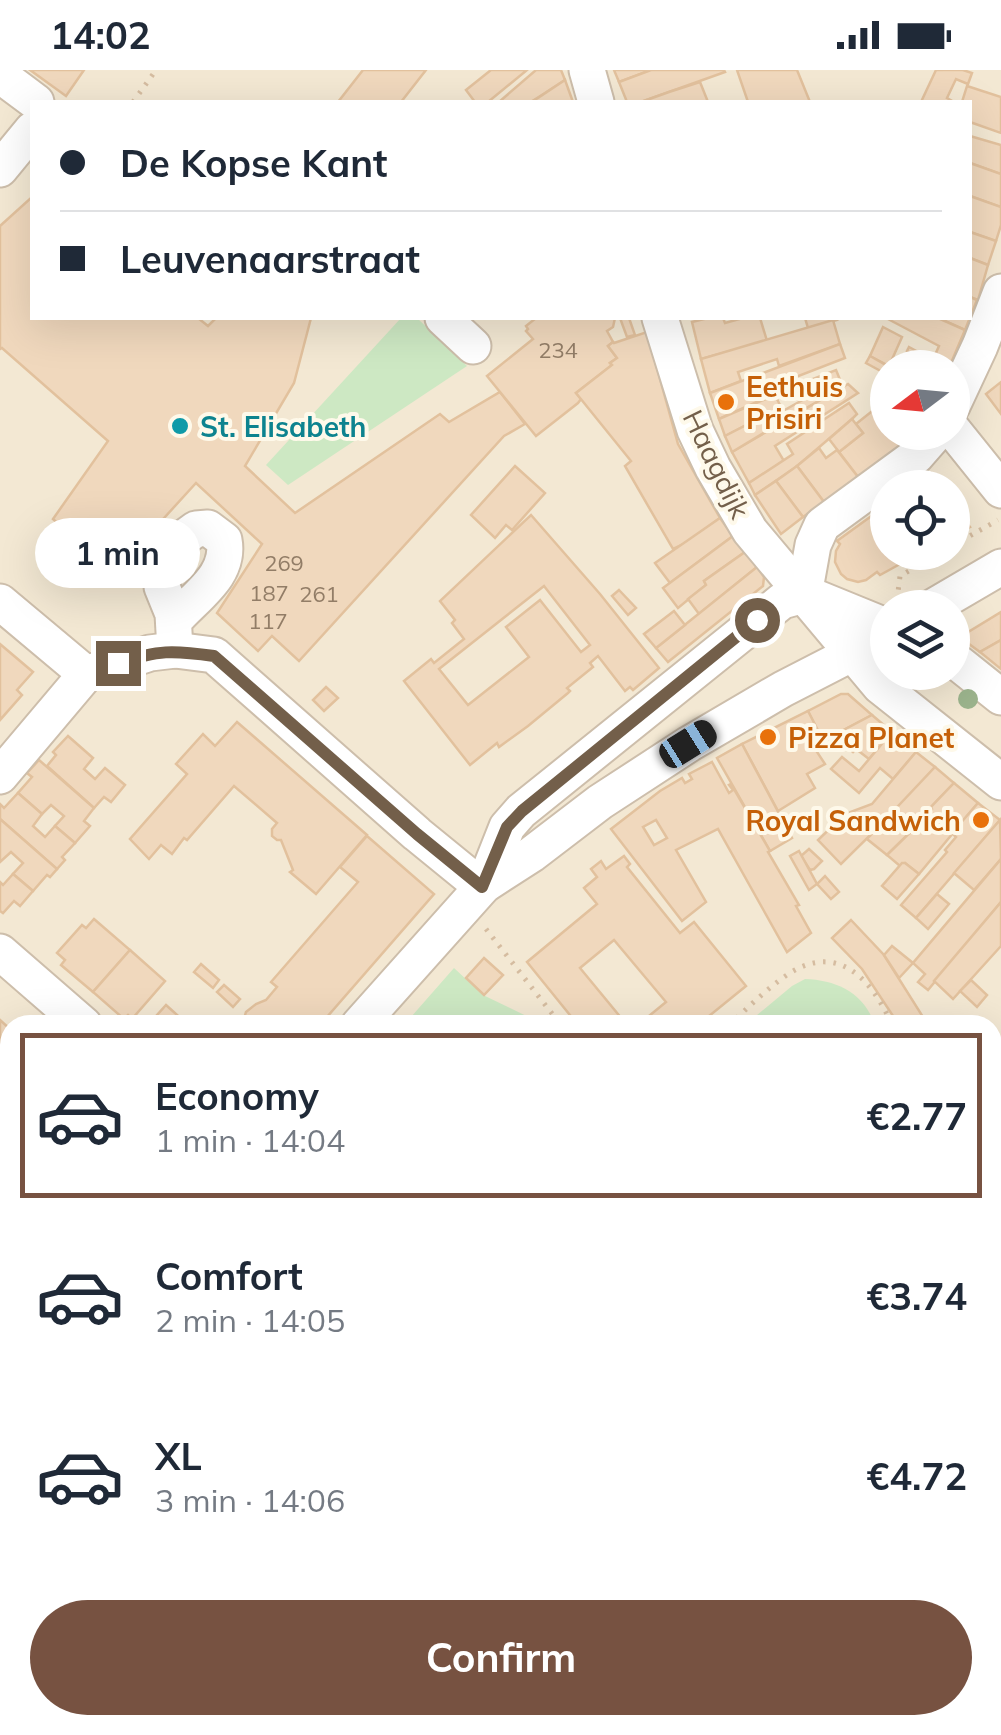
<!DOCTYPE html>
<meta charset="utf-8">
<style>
:root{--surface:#fff;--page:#f2f2f3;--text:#1f2937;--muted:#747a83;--line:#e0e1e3;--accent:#775241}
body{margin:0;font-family:Mulish,sans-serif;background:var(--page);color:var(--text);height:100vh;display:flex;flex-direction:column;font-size:38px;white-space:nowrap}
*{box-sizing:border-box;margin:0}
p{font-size:32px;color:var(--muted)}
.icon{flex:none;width:55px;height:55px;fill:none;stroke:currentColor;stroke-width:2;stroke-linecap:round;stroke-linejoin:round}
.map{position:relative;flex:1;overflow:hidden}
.sheet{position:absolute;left:0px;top:945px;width:1002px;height:720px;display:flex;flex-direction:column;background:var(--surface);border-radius:30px 30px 0 0;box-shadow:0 10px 40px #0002}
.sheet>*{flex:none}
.hud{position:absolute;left:30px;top:30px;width:942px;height:220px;border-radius:0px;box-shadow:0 10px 40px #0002;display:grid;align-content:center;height:220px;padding:0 30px;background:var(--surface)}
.needle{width:65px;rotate:254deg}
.fabs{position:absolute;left:870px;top:280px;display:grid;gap:20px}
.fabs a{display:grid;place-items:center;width:100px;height:100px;border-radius:50%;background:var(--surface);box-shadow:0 10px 40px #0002;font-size:50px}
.end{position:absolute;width:45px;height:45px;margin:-22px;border:12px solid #735f4a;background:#fff;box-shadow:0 0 0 5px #fff}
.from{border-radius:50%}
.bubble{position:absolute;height:70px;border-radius:35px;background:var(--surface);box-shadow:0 10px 40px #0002;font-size:32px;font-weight:700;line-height:70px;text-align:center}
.car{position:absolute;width:30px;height:60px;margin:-30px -15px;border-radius:12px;box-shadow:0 0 8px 2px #0007;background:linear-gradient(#222 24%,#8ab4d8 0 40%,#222 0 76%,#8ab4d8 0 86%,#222 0)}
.hud b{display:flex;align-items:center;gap:35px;height:95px;font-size:38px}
.hud b+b{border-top:2px solid var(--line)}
.hud i{width:25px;height:25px;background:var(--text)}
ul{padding:18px 0 0;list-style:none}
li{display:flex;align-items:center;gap:30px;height:165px;margin:0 20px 15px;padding:0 10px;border:5px solid transparent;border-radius:0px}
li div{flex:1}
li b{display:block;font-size:38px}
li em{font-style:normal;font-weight:700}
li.selected{border-color:var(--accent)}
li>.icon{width:90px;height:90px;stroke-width:1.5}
.cta{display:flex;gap:20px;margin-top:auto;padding:20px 30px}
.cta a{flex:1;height:115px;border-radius:60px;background:var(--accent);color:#fff;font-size:40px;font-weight:700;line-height:115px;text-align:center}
.status{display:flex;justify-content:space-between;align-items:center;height:70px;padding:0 50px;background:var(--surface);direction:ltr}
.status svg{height:28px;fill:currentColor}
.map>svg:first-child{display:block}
.residential{fill:#f3e8d3;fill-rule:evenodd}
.green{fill:#cde8c3}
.water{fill:#b9d8e4;stroke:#a0c6d6;stroke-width:2.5}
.building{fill:#f0d8bd;stroke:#e2c19d;stroke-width:2.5;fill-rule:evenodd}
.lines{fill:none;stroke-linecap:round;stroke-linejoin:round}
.minor-casing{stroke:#cdbeab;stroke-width:39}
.major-casing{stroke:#dbd5d0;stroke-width:49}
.path{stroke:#d5bca0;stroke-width:5;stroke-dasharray:2.5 8;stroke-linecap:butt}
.minor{stroke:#fff;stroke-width:35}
.major{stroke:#f8e39e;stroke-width:45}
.tree{fill:#9cb48d}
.route{stroke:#735f4a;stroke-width:12}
.food-dot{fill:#e8710a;stroke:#fef9ea;stroke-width:4}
.culture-dot{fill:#0f9aa8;stroke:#fef9ea;stroke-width:4}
.labels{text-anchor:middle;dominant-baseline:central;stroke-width:8;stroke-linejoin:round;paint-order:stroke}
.number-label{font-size:22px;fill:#927d67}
.food-label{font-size:28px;font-weight:bold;fill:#c56008;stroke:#fef9ea;text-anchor:start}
.culture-label{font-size:28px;font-weight:bold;fill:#0d838f;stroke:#fef9ea;text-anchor:start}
.street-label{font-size:28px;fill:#735f4a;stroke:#fef9ea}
</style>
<div class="status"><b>14:02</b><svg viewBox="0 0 49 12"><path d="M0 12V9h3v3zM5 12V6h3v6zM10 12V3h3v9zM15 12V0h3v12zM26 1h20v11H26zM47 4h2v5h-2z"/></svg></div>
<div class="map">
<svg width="1001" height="1665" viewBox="0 0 1001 1665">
<rect width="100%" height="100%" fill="#fbf6e4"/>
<path class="residential" d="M0,0h1001v1665h-612l-2,-10h605v-700h-982v316l-10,-3zM32,32h938v216h-938zM888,298h64v64h-64zM888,418h64v64h-64zM888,538h64v64h-64z"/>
<g class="green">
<polygon points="401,248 417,248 467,296 288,415 266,395"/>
<polygon points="454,898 483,925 545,955 404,955"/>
<path d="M805,909c32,1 59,14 70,46h-130l47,-39z"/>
</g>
<g class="water">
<polygon points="1001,1171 1001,1255 993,1257 993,1173"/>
<polygon points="0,1278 10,1279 10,1363 0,1362"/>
</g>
<g class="building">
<polygon points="30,0 84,0 66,26"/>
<polygon points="363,0 426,0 401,32 338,32"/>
<polygon points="491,0 527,0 488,32 475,32 466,20"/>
<polygon points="536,0 561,0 565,10 531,32 499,32"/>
<polygon points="614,0 651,0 619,12"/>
<polygon points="651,0 724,0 725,2 641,32 627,32 619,12"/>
<polygon points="737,0 797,0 810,32 748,32"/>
<polygon points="936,0 963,0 972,3 968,14 956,9 947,28 954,32 921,32"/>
<polygon points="565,10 573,32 531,32 538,28"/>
<polygon points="700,12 708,32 641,32 669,22"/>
<polygon points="967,16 1001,27 1001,63 970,52 970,32 962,32"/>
<polygon points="970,66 1001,75 1001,104 970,93"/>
<polygon points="970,93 1001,104 1001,137 970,126"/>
<polygon points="970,126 1001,137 1001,155 996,171 970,162"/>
<polygon points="32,127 32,248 198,248 208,256 216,248 311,248 294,313 245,396 295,443 440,344 449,352 500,322 525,354 504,366 299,591 272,566 258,581 217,543 262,474 196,413 102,516 51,469 62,457 53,449 108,371 2,278 0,279 0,156"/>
<polygon points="970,162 996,171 988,195 970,188"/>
<polygon points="970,188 988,195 978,230 970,227"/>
<polygon points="970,227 977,230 965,260 938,248 970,248"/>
<polygon points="536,248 615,248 613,257 607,261 613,272 608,276 617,288 610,293 612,295 576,323 581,329 578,333 536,366 487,306 533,269 526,261 528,259 526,256"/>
<polygon points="620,248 629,248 635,265 627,267"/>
<polygon points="708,248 723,248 725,253 743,248 760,248 767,271 701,289 692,252"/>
<polygon points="805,248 836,248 837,250 808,258"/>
<polygon points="886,248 938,248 965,260 951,293 935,285 939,276"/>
<polygon points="833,250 840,274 779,296 777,289 738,302 741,311 710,323 701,289"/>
<polygon points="883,257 902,267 889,296 870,286"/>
<polygon points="647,262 678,374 720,448 686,473 673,479 625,396 631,391 576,323 612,295 610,293 617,288 608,276 613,272 614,273"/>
<polygon points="840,274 845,288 775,315 776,319 758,327 759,331 719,349 710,323"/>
<polygon points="909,277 933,290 935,285 951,293 949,298 905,298 911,283 907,281"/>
<polygon points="870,286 891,298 888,298 888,305 866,293"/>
<polygon points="836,300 843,317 787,349 783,341 806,328 800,314"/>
<polygon points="884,312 888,314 888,339 872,326"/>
<polygon points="1001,312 1001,344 986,324"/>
<polygon points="848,314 858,323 775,376 784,391 749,413 732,382"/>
<polygon points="775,325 781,337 725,366 719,349"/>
<polygon points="849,333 857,344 852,349 796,397 755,425 749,413 793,384 787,374"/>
<polygon points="881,334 888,339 888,362 917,363 858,407 839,382 863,363 856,354"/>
<polygon points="781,337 787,349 732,382 725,366"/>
<polygon points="852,349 863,363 839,382 829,369"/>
<polygon points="819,378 826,388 837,380 858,407 824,432 797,396"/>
<polygon points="515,396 545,423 512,460 506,455 495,468 471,445"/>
<polygon points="797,396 824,432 803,447 776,411"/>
<polygon points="931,403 941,418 911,418"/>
<polygon points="776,411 803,447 781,464 755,425"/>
<polygon points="952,433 970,457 952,466"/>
<polygon points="888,434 888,482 922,482 880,505 877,502 866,510 858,512 847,509 841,504 835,492 836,481 840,474 837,471"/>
<path d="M531,445l69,79 59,74 -26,22 -3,-3 -5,4 -27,-35 -8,7 3,4 -26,21 3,3 -2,2 -40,33 -29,21 -2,-4 -27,22 -66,-84 27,-22 3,4 30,-24 -12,-16 3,-3 -15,-19zM544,516l46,59 -9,7 -41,-52 -34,27 23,30 -61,48 -29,-36z"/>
<polygon points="720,448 733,466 670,513 655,493"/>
<polygon points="733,466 745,482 704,511 706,515 678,538 663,518"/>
<polygon points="745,482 757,497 699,544 688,529 706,515 704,511"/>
<polygon points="757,497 764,507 763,516 668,592 656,578"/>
<polygon points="619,520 636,538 628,545 612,526"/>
<polygon points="674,541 685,555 656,578 644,564"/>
<polygon points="1001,542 1001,570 980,582 965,571 965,564"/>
<polygon points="1001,570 1001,599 980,582"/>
<polygon points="0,574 33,602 17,620 22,625 0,650"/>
<polygon points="326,617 338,628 324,641 313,630"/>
<polygon points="841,624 848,624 872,645 836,664 839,667 835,670 831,666 823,671 808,641"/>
<polygon points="808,641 825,674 817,682 825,694 807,704 815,718 778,741 742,674"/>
<polygon points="872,645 892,662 869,689 856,679 853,682 837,669 839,667 836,664"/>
<polygon points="237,652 367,765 316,824 290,802 293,800 281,770 277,770 272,766 272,759 277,753 234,716 187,770 184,768 172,784 161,775 149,789 130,769 187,704 176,694 203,664 215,676"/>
<polygon points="892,662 916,682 893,709 880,698 859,723 831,699 842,687 859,701"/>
<polygon points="68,666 93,688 84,699 95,709 105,698 125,715 111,732 104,727 94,738 47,696 56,685 53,682"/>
<polygon points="742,674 792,768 770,781 717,688"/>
<polygon points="916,682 935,697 908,728 841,794 818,770 845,744 872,734"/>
<polygon points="39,690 94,738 84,751 90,756 75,773 55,756 64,746 51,735 42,744 18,723 32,707 27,703"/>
<path d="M712,692l17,31 4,-3 -4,-5 2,-1 39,67 -2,1 31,53 -3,1 15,27 -24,19 -69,-123 -42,21 30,52 -24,19 -71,-92 49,-38 22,-13 3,5 7,-4 -3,-5zM656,750l11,18 -13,7 -11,-18z"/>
<polygon points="935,697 954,713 931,737 932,739 925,748 887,785 867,769"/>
<polygon points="954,713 978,733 919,804 905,793 900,796 887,785 925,748 932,739 931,737"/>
<polygon points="18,723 42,744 33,756 45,767 55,756 75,773 62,787 65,790 57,799 0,749 0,734 4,738"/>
<polygon points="978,733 1000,750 916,848 901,835 947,782 945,780 956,767 952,763"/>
<polygon points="0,749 57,799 50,807 47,805 33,821 13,804 23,793 11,782 0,792"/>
<polygon points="1000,750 1001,789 974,820 954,803"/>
<polygon points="367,766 434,824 320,955 316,951 312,955 242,955 246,942 256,934 266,930 277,917 271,912 358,812 340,797"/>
<polygon points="809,779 822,791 814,799 810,800 801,786"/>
<polygon points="799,781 817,814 809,820 790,786"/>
<polygon points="624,786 630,794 627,797 680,863 694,852 746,916 698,955 638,955 666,932 614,870 580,898 627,955 578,955 527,892 597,834 584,818 597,807 591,799 601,791 606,799"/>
<polygon points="1001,789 1001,832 928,920 918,912 925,904 913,893"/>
<polygon points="902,793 905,793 919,804 897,829 882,816"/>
<polygon points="13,804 33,821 20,836 14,831 3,843 0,841 0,812 3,815"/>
<polygon points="825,806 839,822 831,829 817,814"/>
<polygon points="937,824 949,834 928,859 916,848"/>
<polygon points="1001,832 1001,876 953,929 934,911"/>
<polygon points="94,849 130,880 93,922 61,895 65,890 57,883 82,855 86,858"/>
<polygon points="851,850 884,885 928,955 899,955 862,899 832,868"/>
<polygon points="892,876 913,893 899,908 884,885"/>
<polygon points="130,880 165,911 132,949 128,945 124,949 93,922"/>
<polygon points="484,888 503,905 484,925 466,908"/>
<polygon points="201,894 219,910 213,918 194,902"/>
<polygon points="971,910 987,925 977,937 960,921"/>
<polygon points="224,915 240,929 233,937 217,922"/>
<polygon points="166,935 186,953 188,955 148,955"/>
<polygon points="0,950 10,959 10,1017 0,1008"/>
<polygon points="1001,1015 1001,1078 992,1081 992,1017"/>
<polygon points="10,1089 10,1141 2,1142 0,1090"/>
<polygon points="1001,1334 1001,1374 995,1376 992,1367 992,1336"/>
<polygon points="998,1398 1001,1411 1001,1424 992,1420 992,1399"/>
<polygon points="1001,1442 1001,1463 992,1465 992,1444"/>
<polygon points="1001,1504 1001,1524 992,1526 992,1506"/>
<polygon points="1001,1524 1001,1565 992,1567 992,1526"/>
<polygon points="1001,1569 1001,1598 992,1600 992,1571"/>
<polygon points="140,1655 279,1655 283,1665 144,1665"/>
<polygon points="565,1655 604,1655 605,1664 557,1665 555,1657"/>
<polygon points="679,1655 708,1655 710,1665 689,1665 678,1658"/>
<polygon points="708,1655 731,1655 734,1665 710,1665"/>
<polygon points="731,1655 749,1655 752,1665 734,1665"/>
<polygon points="762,1655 781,1655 775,1665 758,1665 756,1664"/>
<polygon points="781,1655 800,1655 794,1665 775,1665"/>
<polygon points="844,1655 891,1655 892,1656 846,1665"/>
<polygon points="941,1655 974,1655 976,1665 944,1665"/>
<polygon points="892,1656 894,1665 853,1665"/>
</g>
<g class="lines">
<defs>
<g id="minor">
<polyline points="587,0 596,32"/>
<polyline points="0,5 36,32"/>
<polyline points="0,99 32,60"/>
<polyline points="443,248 473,276"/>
<polyline points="660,248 695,360 713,398 750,461 880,616 1001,712"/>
<polyline points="952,336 980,276 1001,222"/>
<polyline points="952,359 1001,420"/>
<polyline points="804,525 813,475 822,455 916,386 937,362"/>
<polyline points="0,532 86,604"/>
<polyline points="931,538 1001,497"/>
<path d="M174,551c20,-24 57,-45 50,-81l-16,-12 -12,1 -11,8 -18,21 -5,13v16l11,27 2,36"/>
<polyline points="952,588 1001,627"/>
<polyline points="0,706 86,604 150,583 175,580 214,585 417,764 482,817"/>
<polyline points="484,815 507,757 521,741 782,531 804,525 812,526 888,557"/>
<polyline points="0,882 84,955"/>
<polyline points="359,955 484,815 532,784 600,732 689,674 783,619 853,583 888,563"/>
<polyline points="992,1104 1001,1102"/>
<polyline points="0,1174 10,1172"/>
<polyline points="0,1211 10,1209"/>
<polyline points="509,1655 511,1665"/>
<polyline points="916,1655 919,1665"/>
</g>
<g id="major">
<polyline points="992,1305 1001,1303"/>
<polyline points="0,1407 10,1408"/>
<polyline points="0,1506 10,1535"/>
<polyline points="0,1597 10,1619"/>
<polyline points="26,1655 31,1665"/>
<polyline points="65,1655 69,1665"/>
</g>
</defs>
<use href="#minor" class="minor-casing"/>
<use href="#major" class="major-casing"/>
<g class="path">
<polyline points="133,32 156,0"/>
<polyline points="952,476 998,450"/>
<polyline points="897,530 900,506 942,482"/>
<polyline points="486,859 561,955"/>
<polyline points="539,955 552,944"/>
<path d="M729,955c19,-17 39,-38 61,-52 49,-31 83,8 102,52"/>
<polyline points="122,1655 126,1665"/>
<polyline points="814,1655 817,1665"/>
<polyline points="627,1665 625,1656 628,1655"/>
</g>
<use href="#minor" class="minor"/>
<use href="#major" class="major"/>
</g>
<circle class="tree" cx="968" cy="629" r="10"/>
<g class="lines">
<path class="route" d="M118,593c41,-13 54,-13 96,-7l203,178 65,53 25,-60 15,-16 235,-191"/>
</g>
<g class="food-dot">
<circle cx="726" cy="332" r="10"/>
<circle cx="768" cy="667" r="10"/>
<circle cx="981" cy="750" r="10"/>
</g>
<circle class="culture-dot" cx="180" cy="356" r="10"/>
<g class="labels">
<g class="number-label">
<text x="558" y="280">234</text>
<text x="284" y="493">269</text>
<text x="269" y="523">187</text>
<text x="319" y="524">261</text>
<text x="268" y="551">117</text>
</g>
<g class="food-label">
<text x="746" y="316">Eethuis<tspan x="746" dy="32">Prisiri</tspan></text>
<text x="788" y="667">Pizza Planet</text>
<text x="961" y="750" text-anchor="end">Royal Sandwich</text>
</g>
<g class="culture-label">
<text x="200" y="356">St. Elisabeth</text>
</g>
<g class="street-label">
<text transform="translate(717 394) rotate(64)">Haagdijk</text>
</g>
</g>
</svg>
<div class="fabs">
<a><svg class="needle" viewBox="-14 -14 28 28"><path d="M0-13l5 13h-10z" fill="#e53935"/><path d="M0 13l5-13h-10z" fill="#747a83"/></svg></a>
<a><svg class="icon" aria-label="locate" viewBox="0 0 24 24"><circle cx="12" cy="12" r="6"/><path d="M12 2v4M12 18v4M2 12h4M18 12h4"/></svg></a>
<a><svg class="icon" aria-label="layers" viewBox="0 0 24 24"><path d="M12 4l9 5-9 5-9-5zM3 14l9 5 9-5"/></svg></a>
</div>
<i class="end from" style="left:757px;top:550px"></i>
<i class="end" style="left:118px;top:593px"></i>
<div class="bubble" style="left:35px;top:448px;width:165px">1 min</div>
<i class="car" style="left:688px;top:674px;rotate:58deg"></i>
<div class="hud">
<b><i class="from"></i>De Kopse Kant</b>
<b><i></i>Leuvenaarstraat</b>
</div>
<section class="sheet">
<ul>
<li class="selected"><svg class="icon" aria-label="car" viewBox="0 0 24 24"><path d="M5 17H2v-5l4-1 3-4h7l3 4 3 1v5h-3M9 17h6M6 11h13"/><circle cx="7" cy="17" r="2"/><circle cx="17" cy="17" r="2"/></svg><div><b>Economy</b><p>1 min · 14:04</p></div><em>€2.77</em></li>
<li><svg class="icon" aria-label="car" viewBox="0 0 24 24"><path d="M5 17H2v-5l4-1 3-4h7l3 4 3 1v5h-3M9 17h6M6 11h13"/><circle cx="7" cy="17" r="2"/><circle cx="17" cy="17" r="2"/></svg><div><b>Comfort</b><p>2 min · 14:05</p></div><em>€3.74</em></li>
<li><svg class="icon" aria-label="car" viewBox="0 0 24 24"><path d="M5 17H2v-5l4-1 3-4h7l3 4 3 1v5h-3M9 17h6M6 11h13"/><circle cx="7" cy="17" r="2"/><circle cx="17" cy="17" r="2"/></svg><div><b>XL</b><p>3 min · 14:06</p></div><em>€4.72</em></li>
</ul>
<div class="cta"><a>Confirm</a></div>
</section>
</div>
